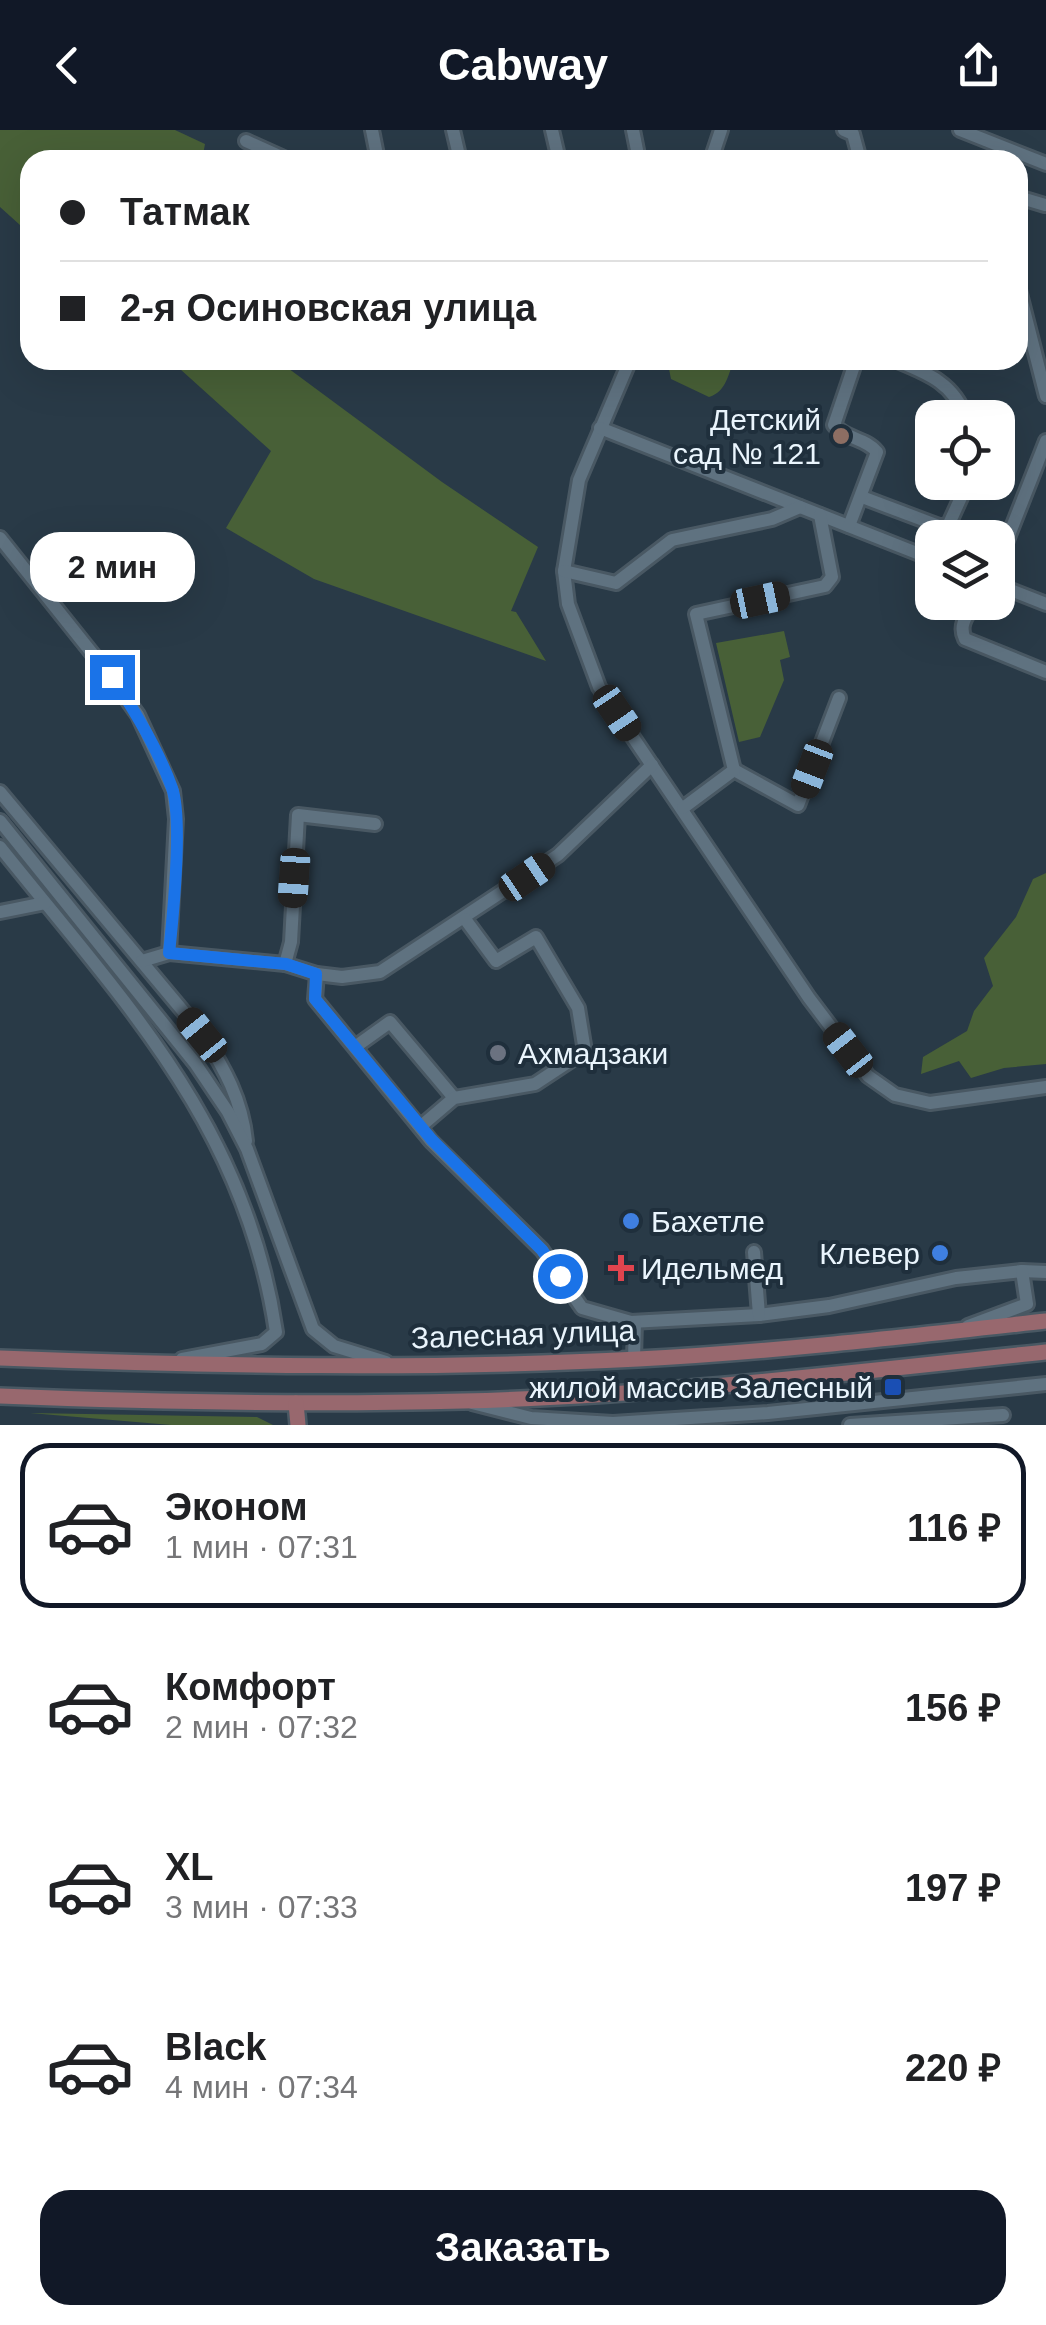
<!DOCTYPE html>
<html lang="ru">
<meta charset="utf-8">
<style>
:root{--surface:#fff;--page:#f6f6f6;--text:#202124;--muted:#757577;--line:#e0e0e0;--accent:#111827}
body{margin:0;font-family:Arial,sans-serif;background:var(--page);color:var(--text);height:100vh;display:flex;flex-direction:column;font-size:38px;white-space:nowrap}
*{box-sizing:border-box;margin:0}
p{font-size:32px;color:var(--muted)}
.icon{flex:none;width:55px;height:55px;fill:none;stroke:currentColor;stroke-width:2;stroke-linecap:round;stroke-linejoin:round}
.map{position:relative;height:1295px;overflow:hidden}
.drawer{display:flex;flex-direction:column;background:var(--surface);flex:1}
.drawer>*{flex:none}
.top-card{position:absolute;left:20px;top:20px;width:1008px;height:220px;border-radius:30px;box-shadow:0 10px 40px #0002;display:grid;align-content:center;height:220px;padding:0 40px;background:var(--surface)}
.tools{position:absolute;left:915px;top:270px;display:grid;gap:20px}
.tools a{display:grid;place-items:center;width:100px;height:100px;border-radius:20px;background:var(--surface);box-shadow:0 10px 40px #0002;font-size:50px}
.end{position:absolute;width:45px;height:45px;margin:-22px;border:12px solid #1a73e8;background:#fff;box-shadow:0 0 0 5px #fff}
.from{border-radius:50%}
.bubble{position:absolute;height:70px;border-radius:30px;background:var(--surface);box-shadow:0 10px 40px #0002;font-size:32px;font-weight:800;line-height:70px;text-align:center}
.car{position:absolute;width:30px;height:60px;margin:-30px -15px;border-radius:12px;box-shadow:0 0 8px 2px #0007;background:linear-gradient(#222 24%,#8ab4d8 0 40%,#222 0 76%,#8ab4d8 0 86%,#222 0)}
.top-card b{display:flex;align-items:center;gap:35px;height:95px;font-size:38px}
.top-card b+b{border-top:2px solid var(--line)}
.top-card i{width:25px;height:25px;background:var(--text)}
ul{padding:18px 0 0;list-style:none}
li{display:flex;align-items:center;gap:30px;height:165px;margin:0 20px 15px;padding:0 20px;border:5px solid transparent;border-radius:30px}
li div{flex:1}
li b{display:block;font-size:38px}
li em{font-style:normal;font-weight:800}
li.selected{border-color:var(--accent)}
li>.icon{width:90px;height:90px;stroke-width:1.5}
.action{display:flex;gap:20px;margin-top:auto;padding:20px 40px}
.action a{flex:1;height:115px;border-radius:30px;background:var(--accent);color:#fff;font-size:40px;font-weight:800;line-height:115px;text-align:center}
header{display:flex;justify-content:space-between;align-items:center;height:130px;padding:0 40px;background:var(--accent);color:#fff;font-size:45px;font-weight:800}
.map>svg:first-child{display:block}
.green{fill:#486037}
.lines{fill:none;stroke-linecap:round;stroke-linejoin:round}
.minor-casing{stroke:#495863;stroke-width:18}
.major-casing{stroke:#495863;stroke-width:20}
.minor{stroke:#5f7280;stroke-width:12}
.major{stroke:#98686e;stroke-width:15}
.route{stroke:#1a73e8;stroke-width:12}
.education-dot{fill:#8d6e63;stroke:#1f2f3c;stroke-width:4}
.worship-dot{fill:#6b7280;stroke:#1f2f3c;stroke-width:4}
.shop-dot{fill:#3f7fe0;stroke:#1f2f3c;stroke-width:4}
.health-dot{fill:#e0444e;stroke:#1f2f3c;stroke-width:4}
.transit-dot{fill:#1a4fb4;stroke:#1f2f3c;stroke-width:4}
.labels{text-anchor:middle;dominant-baseline:central;stroke-width:8;stroke-linejoin:round;paint-order:stroke}
.poi-label{font-size:30px;fill:#eaf5fd;stroke:#1f2f3c;text-anchor:end}
.street-label{font-size:30px;fill:#eaf5fd;stroke:#1f2f3c}
</style>
<header><svg class="icon" aria-label="back" viewBox="0 0 24 24"><path d="M15 5l-7 7 7 7"/></svg>Cabway<svg class="icon" aria-label="share" viewBox="0 0 24 24"><path d="M12 15V3M7 8l5-5 5 5M5 13v7h14v-7"/></svg></header>
<div class="map">
<svg width="1046" height="1295" viewBox="0 0 1046 1295">
<rect width="100%" height="100%" fill="#293a47"/>
<g class="green">
<polygon points="0,0 175,0 205,14 202,30 30,30 30,104 0,77"/>
<polygon points="170,230 277,230 442,352 538,417 511,481 516,482 546,531 314,449 226,398 271,321"/>
<path d="M672,230h62c-6,15 -8,32 -25,37l-38,-18 -2,-10z"/>
<polygon points="784,501 790,527 780,530 784,550 760,607 739,612 716,513"/>
<polygon points="1046,743 1046,934 1004,938 971,948 959,931 921,944 923,927 967,901 974,881 993,856 984,828 1016,787 1033,749"/>
<polygon points="30,1283 257,1287 273,1295 171,1295"/>
</g>
<g class="lines">
<defs>
<g id="minor">
<polyline points="372,0 378,30"/>
<polyline points="453,0 460,30"/>
<polyline points="552,0 559,30"/>
<polyline points="633,0 639,30"/>
<polyline points="844,0 853,4 860,30"/>
<polyline points="960,0 1046,34"/>
<polyline points="246,11 288,30"/>
<polyline points="711,30 721,0"/>
<polyline points="1018,67 1045,75"/>
<polyline points="1018,156 1046,266"/>
<polyline points="630,230 579,350 564,441 568,474 599,557 809,868 868,946 895,965 930,973 1046,957"/>
<path d="M895,230c32,13 59,23 71,58"/>
<polyline points="600,298 932,429"/>
<polyline points="862,367 939,396 948,396 968,352"/>
<path d="M849,396l28,-74c-11,-14 -32,-13 -43,-27l22,-65"/>
<polyline points="0,408 111,547 138,585 173,661 176,689 169,823"/>
<polyline points="998,433 1046,311"/>
<polyline points="564,441 616,453 672,410 772,389 800,377"/>
<polyline points="998,455 1046,474"/>
<path d="M976,472c-9,13 -18,23 -11,37l81,33"/>
<polyline points="734,640 798,675 839,568"/>
<path d="M0,662l203,243c21,33 39,65 43,106"/>
<polyline points="683,678 734,640 696,484 825,456 832,447 820,385"/>
<polyline points="0,691 195,933 228,982 247,1019 313,1199 334,1216 386,1232"/>
<path d="M0,717c124,155 246,279 276,485l-14,12 -80,15"/>
<polyline points="0,782 45,773"/>
<polyline points="142,831 169,823 285,834 317,844 342,847 380,842 558,725 652,635"/>
<polyline points="285,834 291,812 298,685 375,694"/>
<polyline points="317,844 315,869 431,1011 542,1120 582,1178 631,1192 759,1185 829,1176 956,1148 1022,1141 1046,1142"/>
<polyline points="355,917 390,892 454,968"/>
<polyline points="420,997 454,968 535,954 585,921 578,878 536,807 496,831 465,789"/>
<polyline points="754,1122 759,1185"/>
<polyline points="968,1196 1027,1174 1022,1141"/>
<polyline points="634,1229 635,1192"/>
<polyline points="472,1273 531,1288 613,1293 768,1283 1046,1254"/>
<polyline points="850,1295 1003,1285"/>
</g>
<g id="major">
<path d="M0,1228c212,8 426,12 638,1 136,-7 273,-23 408,-38"/>
<path d="M0,1266c154,6 309,9 463,5 195,-5 390,-29 583,-49"/>
<polyline points="296,1273 298,1295"/>
</g>
</defs>
<use href="#minor" class="minor-casing"/>
<use href="#major" class="major-casing"/>
<use href="#minor" class="minor"/>
<use href="#major" class="major"/>
</g>
<g class="lines">
<path class="route" d="M112,547c23,34 46,72 60,111 11,32 1,128 -3,165l117,11 30,10 -1,25 117,141 110,110 18,26"/>
</g>
<circle class="education-dot" cx="841" cy="306" r="10"/>
<circle class="worship-dot" cx="498" cy="923" r="10"/>
<g class="shop-dot">
<circle cx="631" cy="1091" r="10"/>
<circle cx="940" cy="1123" r="10"/>
</g>
<path class="health-dot" d="M616 1123h10v10h10v10h-10v10h-10v-10h-10v-10h10z"/>
<rect class="transit-dot" x="883" y="1247" width="20" height="20" rx="5"/>
<g class="labels">
<g class="poi-label">
<text x="821" y="289">Детский<tspan x="821" dy="34">сад № 121</tspan></text>
<text x="518" y="923" text-anchor="start">Ахмадзаки</text>
<text x="651" y="1091" text-anchor="start">Бахетле</text>
<text x="920" y="1123">Клевер</text>
<text x="641" y="1138" text-anchor="start">Идельмед</text>
<text x="873" y="1257">жилой массив Залесный</text>
</g>
<g class="street-label">
<text transform="translate(523 1204) rotate(-2)">Залесная улица</text>
</g>
</g>
</svg>
<div class="tools">
<a><svg class="icon" aria-label="locate" viewBox="0 0 24 24"><circle cx="12" cy="12" r="6"/><path d="M12 2v4M12 18v4M2 12h4M18 12h4"/></svg></a>
<a><svg class="icon" aria-label="layers" viewBox="0 0 24 24"><path d="M12 4l9 5-9 5-9-5zM3 14l9 5 9-5"/></svg></a>
</div>
<i class="end from" style="left:560px;top:1146px"></i>
<i class="end" style="left:112px;top:547px"></i>
<div class="bubble" style="left:30px;top:402px;width:165px">2 мин</div>
<i class="car" style="left:760px;top:470px;rotate:78deg"></i>
<i class="car" style="left:617px;top:583px;rotate:146deg"></i>
<i class="car" style="left:812px;top:639px;rotate:201deg"></i>
<i class="car" style="left:527px;top:747px;rotate:56deg"></i>
<i class="car" style="left:294px;top:748px;rotate:184deg"></i>
<i class="car" style="left:202px;top:905px;rotate:321deg"></i>
<i class="car" style="left:848px;top:920px;rotate:322deg"></i>
<div class="top-card">
<b><i class="from"></i>Татмак</b>
<b><i></i>2-я Осиновская улица</b>
</div>
</div>
<section class="drawer">
<ul>
<li class="selected"><svg class="icon" aria-label="car" viewBox="0 0 24 24"><path d="M5 17H2v-5l4-1 3-4h7l3 4 3 1v5h-3M9 17h6M6 11h13"/><circle cx="7" cy="17" r="2"/><circle cx="17" cy="17" r="2"/></svg><div><b>Эконом</b><p>1 мин · 07:31</p></div><em>116 ₽</em></li>
<li><svg class="icon" aria-label="car" viewBox="0 0 24 24"><path d="M5 17H2v-5l4-1 3-4h7l3 4 3 1v5h-3M9 17h6M6 11h13"/><circle cx="7" cy="17" r="2"/><circle cx="17" cy="17" r="2"/></svg><div><b>Комфорт</b><p>2 мин · 07:32</p></div><em>156 ₽</em></li>
<li><svg class="icon" aria-label="car" viewBox="0 0 24 24"><path d="M5 17H2v-5l4-1 3-4h7l3 4 3 1v5h-3M9 17h6M6 11h13"/><circle cx="7" cy="17" r="2"/><circle cx="17" cy="17" r="2"/></svg><div><b>XL</b><p>3 мин · 07:33</p></div><em>197 ₽</em></li>
<li><svg class="icon" aria-label="car" viewBox="0 0 24 24"><path d="M5 17H2v-5l4-1 3-4h7l3 4 3 1v5h-3M9 17h6M6 11h13"/><circle cx="7" cy="17" r="2"/><circle cx="17" cy="17" r="2"/></svg><div><b>Black</b><p>4 мин · 07:34</p></div><em>220 ₽</em></li>
</ul>
<div class="action"><a>Заказать</a></div>
</section>
